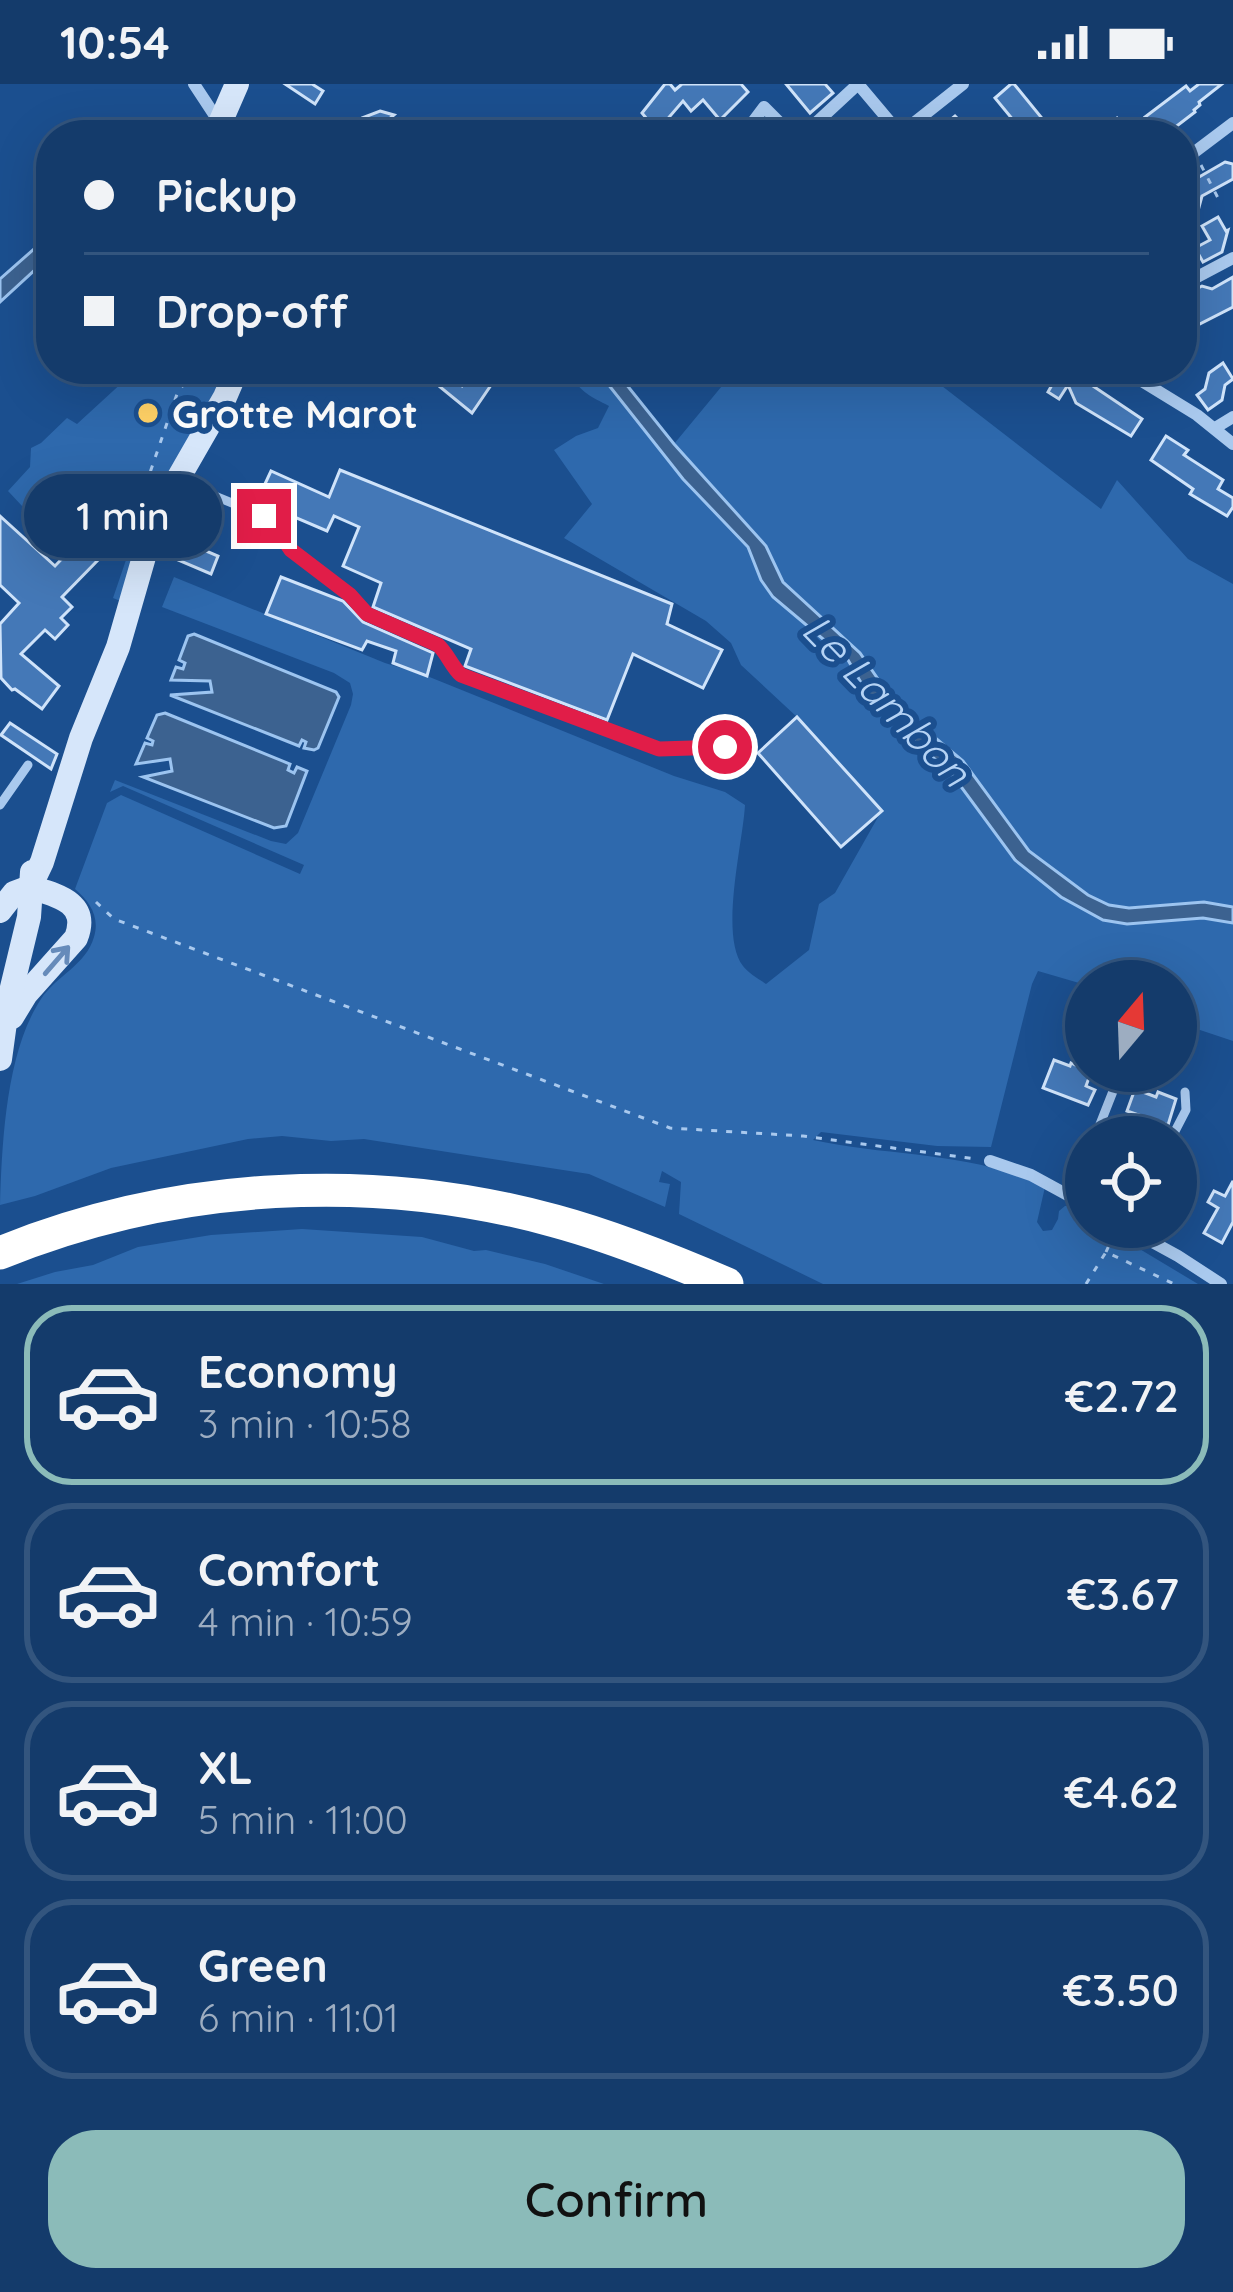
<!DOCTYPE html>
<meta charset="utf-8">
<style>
:root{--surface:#143b6b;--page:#214673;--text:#f1f3f6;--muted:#9dadc1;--line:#33557e;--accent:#8bbbb9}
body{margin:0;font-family:Quicksand,sans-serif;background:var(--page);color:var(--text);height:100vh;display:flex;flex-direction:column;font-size:45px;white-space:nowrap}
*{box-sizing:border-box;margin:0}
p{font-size:39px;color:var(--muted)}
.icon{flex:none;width:66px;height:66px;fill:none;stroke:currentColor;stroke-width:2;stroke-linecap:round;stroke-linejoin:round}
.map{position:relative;height:1200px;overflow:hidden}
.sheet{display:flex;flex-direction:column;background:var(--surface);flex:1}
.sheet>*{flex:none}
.hud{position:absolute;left:36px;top:36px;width:1161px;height:264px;border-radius:48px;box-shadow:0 12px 48px #0002,0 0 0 3px var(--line);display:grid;align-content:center;height:264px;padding:0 48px;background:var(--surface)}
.needle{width:78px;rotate:19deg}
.controls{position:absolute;left:1065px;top:876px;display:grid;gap:24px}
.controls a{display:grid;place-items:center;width:132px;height:132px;border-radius:50%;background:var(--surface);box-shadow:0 12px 48px #0002,0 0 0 3px var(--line);font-size:60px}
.end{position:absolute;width:54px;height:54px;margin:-27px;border:15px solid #e11d48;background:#fff;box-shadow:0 0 0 6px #fff}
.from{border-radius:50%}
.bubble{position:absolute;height:84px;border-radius:42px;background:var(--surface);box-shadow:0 12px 48px #0002,0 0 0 3px var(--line);font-size:39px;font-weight:600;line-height:84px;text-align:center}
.hud b{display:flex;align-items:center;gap:42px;height:114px;font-size:45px}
.hud b+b{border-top:3px solid var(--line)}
.hud i{width:30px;height:30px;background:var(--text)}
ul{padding:21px 0 0;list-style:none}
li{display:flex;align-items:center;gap:36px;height:180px;margin:0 24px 18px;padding:0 24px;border:6px solid var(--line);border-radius:48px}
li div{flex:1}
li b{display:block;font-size:45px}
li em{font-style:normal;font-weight:600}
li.on{border-color:var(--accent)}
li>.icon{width:108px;height:108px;stroke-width:1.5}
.action{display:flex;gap:24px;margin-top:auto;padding:24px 48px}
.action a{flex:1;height:138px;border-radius:48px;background:var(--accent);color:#111;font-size:48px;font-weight:600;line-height:138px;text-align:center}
.status{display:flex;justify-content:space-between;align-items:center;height:84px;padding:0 60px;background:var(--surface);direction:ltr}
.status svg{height:33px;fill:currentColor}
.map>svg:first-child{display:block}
.green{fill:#2e69ad}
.water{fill:#3c6290;stroke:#9cc4f0;stroke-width:3}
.building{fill:#4478b7;stroke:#cfe3fa;stroke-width:3}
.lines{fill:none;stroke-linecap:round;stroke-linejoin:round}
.path{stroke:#a9c9ee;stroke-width:3;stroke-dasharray:6 9;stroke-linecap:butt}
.lane{stroke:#a9c9ee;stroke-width:9}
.street{stroke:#a9c9ee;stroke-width:12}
.secondary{stroke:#d6e6fa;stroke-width:24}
.highway{stroke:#fff;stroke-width:33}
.oneway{stroke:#668bba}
.route{stroke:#e11d48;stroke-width:15}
.poi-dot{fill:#ffd166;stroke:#1b4f8f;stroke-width:4.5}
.labels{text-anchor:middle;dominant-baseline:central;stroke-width:12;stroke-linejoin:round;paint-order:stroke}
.poi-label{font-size:39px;font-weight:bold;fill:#fff;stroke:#1b4f8f;text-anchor:start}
.water-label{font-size:42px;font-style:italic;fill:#b5d3f5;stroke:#1b4f8f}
</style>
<div class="status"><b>10:54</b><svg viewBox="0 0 49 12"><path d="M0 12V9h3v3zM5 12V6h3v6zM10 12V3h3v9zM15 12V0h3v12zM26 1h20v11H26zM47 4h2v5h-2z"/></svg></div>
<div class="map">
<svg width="1233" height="1200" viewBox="0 0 1233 1200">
<rect width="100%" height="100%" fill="#1b4f8f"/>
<g class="green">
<polygon points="137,285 237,285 162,424 143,420 139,413 123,453 143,462 123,518 113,514 127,473 126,467 101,452 97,454 59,433 38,439 8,407 30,383 31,364 41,359 67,334 77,340"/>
<path d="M571,285l26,1 86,109 65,68 13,33 12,17 75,63 23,40 80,73 64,87 112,64 76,-6 30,5v118l-57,-19v-41h-90v4l-48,-14 -6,13 -41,163 -54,-1 -116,-14 -8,8c77,17 160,11 232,47l-8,35 6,9 9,-1 6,-11 1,-8 6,-5h9l12,8v13h17l95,57h-375l-144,-70 2,-32 -19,-11 -3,11 11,2 -5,23 -76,-33 -225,-35 -33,2 -49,-5 -34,3 -137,29 -76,28 -35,9c2,-63 6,-153 41,-206 15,-23 45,-34 53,-62 6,-20 -4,-35 -19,-48l32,-86 14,-8 179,79 4,-9 -181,-79 -13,6 5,-12 156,61 15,3 12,-11 53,-128 2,-11 -3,-11 -16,-10 -172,-66 12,-30 211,86 42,13 247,100 51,16 20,13c-2,38 -26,130 -2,161 5,7 16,13 23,18l43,-34 10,-46 16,-11 47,-83 -85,-93 -56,-52 -10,-22 -25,-22 -142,-83 28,-34 -38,-54 22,-14 22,-8 11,-22c-17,-9 -35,-16 -38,-37z"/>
<polygon points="736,285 920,285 1101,425 1117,396 1188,475 1233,500 1233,823 1204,818 1129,824 1109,821 1088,811 1029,767 963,677 896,621 860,569 783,498 766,461 674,360"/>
<polygon points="302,1145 422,1153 474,1167 486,1166 545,1180 604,1200 17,1200 55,1188 93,1181 138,1163 211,1151"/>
</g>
<g class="water">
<polygon points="51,150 51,171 0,218 0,195"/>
<polygon points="596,285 614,285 674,360 766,462 783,498 860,569 896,621 963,677 1029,767 1088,811 1109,821 1129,824 1204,818 1233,823 1233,839 1203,834 1127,840 1103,836 1061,813 1015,776 951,689 885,632 871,616 848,576 773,513 761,496 748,463 683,395"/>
<polygon points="194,550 336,608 339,613 318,664 314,666 304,664 306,658 302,656 299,662 170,611 212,608 210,597 171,596 176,583 183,585 185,579 179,576 188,552"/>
<polygon points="165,629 290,680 288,686 294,689 297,683 307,687 286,742 274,744 143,693 172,687 170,675 136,680 145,659 152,661 153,657 147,654 157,631"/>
</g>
<g class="building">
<polygon points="285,0 312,0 323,7 315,20"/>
<polygon points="665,0 670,0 675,6 682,0 741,0 748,8 720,36 703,16 691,27 683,17 664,39 680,51 636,51 647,35 642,29"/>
<polygon points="786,0 825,0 833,9 810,29"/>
<polygon points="1011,0 1014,0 1041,33 1023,48 995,14"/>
<polygon points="1199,0 1222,0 1199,18 1200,21 1194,26 1195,28 1165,51 1160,51 1145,33 1186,2 1190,7"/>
<polygon points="380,27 394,31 370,51 363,51 357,43 362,34"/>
<polygon points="955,32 974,51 932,51"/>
<polygon points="1117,34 1132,51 1094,51"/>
<polygon points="1225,78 1233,80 1233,95 1202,112 1198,127 1182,135 1182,115 1187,100"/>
<polygon points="1218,133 1226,147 1228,146 1222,168 1203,178 1195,164 1210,156 1202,142"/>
<polygon points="1233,193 1233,223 1182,249 1182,228 1190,224 1183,212 1202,202 1212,205"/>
<polygon points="1223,279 1233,295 1225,301 1222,316 1208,326 1197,311 1205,305 1209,289"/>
<polygon points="406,285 437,285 462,302 474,285 502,285 472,329 439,302"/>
<polygon points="1061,285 1077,285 1075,290 1142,335 1131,352 1076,319 1068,301 1059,315 1048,308"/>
<polygon points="1166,352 1188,366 1184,371 1223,396 1218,405 1233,414 1233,423 1227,432 1190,410 1193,405 1151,376"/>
<polygon points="340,386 672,520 667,540 722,566 703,604 633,570 607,636 465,582 471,565 373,523 381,499 343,482 359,443 334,432 327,447 257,417 271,387 329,413"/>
<polygon points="0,432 55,482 78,458 98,476 62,513 72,523 61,534 68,541 55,555 45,546 21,570 59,602 42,625 15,605 12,606 1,594 0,540 19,519 0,501"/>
<polygon points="185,458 218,472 211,490 178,476"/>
<polygon points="281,493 343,517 363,538 433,569 427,592 393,579 396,567 367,557 362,566 266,530"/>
<polygon points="797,633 882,727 841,763 758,669"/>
<polygon points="10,639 57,670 51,685 1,651"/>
<polygon points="1054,976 1070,982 1071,979 1088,987 1087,990 1090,991 1086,1002 1095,1006 1088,1021 1043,1004"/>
<polygon points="1135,1005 1156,1013 1158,1008 1176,1015 1168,1041 1127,1027"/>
<polygon points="1233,1097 1233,1138 1222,1159 1204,1149 1218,1124 1208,1118 1214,1107 1225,1112"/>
</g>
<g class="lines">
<g class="path">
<polyline points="1201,81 1218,114"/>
<polyline points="131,444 177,310 194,285"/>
<polyline points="96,818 114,835 670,1044 803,1052 976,1075"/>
<polyline points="1106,1168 1114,1150"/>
<polyline points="1086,1200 1106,1168 1174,1200"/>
</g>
<g class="lane">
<path d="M178,397l86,35 11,10 16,24 13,12 46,33 17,19 71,31c10,9 13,21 23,30l198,74 66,-2"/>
<polyline points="0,721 28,681"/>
<polyline points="1095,1053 1121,987"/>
<polyline points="1172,1053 1186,1026 1185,1008"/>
<polyline points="1070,1112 1086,1076"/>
</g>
<g class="street">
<polyline points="194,0 219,38"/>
<polyline points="858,0 901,51"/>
<polyline points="900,50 963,0"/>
<polyline points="743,51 764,23 792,51"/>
<polyline points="803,51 858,0"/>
<polyline points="1184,76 1233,39"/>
<polyline points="1182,201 1233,174"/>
<polyline points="1122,285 1197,331 1233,360"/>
<polyline points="1215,344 1233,333"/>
<polyline points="990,1077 1031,1091 1086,1121"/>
<polyline points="1125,1143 1178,1172 1221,1200"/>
</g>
<g class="secondary">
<polyline points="221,51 220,39 237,0"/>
<polyline points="30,803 42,778 81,654 118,563 148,459 171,407 225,313 237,285"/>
<polyline points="0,827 14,809 30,803"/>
<path d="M12,933l14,-23 50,-56c14,-36 -20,-43 -46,-51"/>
<polyline points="0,975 7,924 29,833 32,788"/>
</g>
<path class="highway" d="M0,1169c174,-71 374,-82 555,-32 59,16 116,39 172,63"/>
</g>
<defs><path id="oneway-shaft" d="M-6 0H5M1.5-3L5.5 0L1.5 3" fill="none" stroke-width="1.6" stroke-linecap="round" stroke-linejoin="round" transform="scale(3)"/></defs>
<use class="oneway" href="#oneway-shaft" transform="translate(57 876) rotate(-49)"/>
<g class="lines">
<path class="route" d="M264,432l11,10 16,24 59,45 17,19 71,31c10,9 13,21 23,30l198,74 66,-2"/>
</g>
<circle class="poi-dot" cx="148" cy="329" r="12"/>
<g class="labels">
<g class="poi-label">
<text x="172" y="329">Grotte Marot</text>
</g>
<g class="water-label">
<text transform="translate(887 616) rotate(46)">Le Lambon</text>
</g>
</g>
</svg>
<div class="controls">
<a><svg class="needle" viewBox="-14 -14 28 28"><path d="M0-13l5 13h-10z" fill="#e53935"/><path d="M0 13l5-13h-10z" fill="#9dadc1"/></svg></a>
<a><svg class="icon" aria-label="locate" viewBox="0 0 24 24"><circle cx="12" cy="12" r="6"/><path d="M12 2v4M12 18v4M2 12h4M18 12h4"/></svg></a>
</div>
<i class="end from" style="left:725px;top:663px"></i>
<i class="end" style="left:264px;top:432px"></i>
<div class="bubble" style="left:24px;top:390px;width:198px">1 min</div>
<div class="hud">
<b><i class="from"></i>Pickup</b>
<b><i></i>Drop-off</b>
</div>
</div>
<section class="sheet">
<ul>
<li class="on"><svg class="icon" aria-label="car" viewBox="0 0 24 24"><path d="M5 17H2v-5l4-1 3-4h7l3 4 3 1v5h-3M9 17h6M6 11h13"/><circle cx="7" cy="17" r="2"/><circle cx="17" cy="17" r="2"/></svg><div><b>Economy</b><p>3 min · 10:58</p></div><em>€2.72</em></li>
<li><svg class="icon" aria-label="car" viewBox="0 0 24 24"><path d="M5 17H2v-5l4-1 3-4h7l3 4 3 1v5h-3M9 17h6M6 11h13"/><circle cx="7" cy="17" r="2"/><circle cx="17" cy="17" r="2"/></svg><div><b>Comfort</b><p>4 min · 10:59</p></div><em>€3.67</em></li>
<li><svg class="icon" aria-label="car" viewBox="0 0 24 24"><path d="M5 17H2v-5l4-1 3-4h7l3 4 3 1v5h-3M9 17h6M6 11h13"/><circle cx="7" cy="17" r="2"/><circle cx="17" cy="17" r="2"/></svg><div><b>XL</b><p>5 min · 11:00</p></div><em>€4.62</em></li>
<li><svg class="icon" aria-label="car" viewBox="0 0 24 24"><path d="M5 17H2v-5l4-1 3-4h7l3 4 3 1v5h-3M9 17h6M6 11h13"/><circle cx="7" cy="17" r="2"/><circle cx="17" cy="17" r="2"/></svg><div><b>Green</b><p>6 min · 11:01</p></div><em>€3.50</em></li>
</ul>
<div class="action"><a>Confirm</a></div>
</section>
